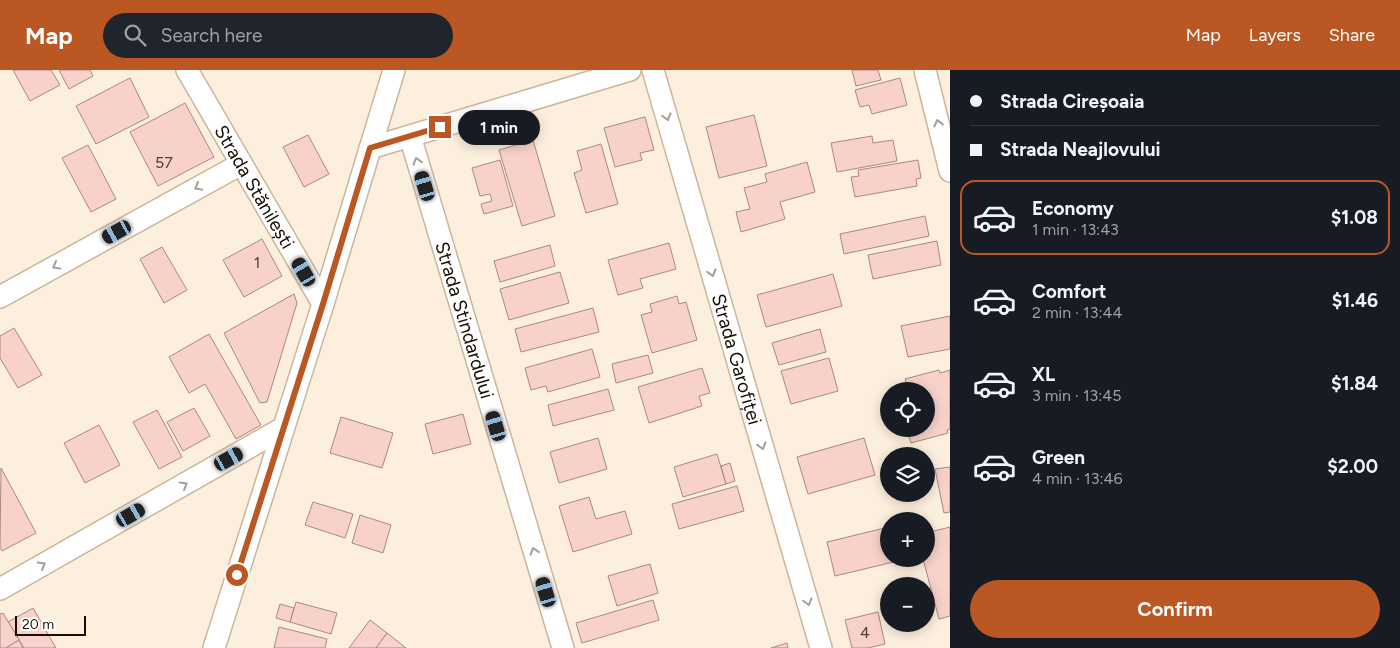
<!DOCTYPE html>
<meta charset="utf-8">
<style>
:root{--surface:#171b24;--page:#20242c;--text:#f1f3f6;--muted:#9ea1a6;--line:#363941;--accent:#bb5722}
body{margin:0;font-family:Figtree,sans-serif;background:var(--page);color:var(--text);height:100vh;display:flex;flex-direction:column;font-size:19px;white-space:nowrap}
*{box-sizing:border-box;margin:0}
p{font-size:16px;color:var(--muted)}
.icon{flex:none;width:28px;height:28px;fill:none;stroke:currentColor;stroke-width:2;stroke-linecap:round;stroke-linejoin:round}
.map{position:relative;flex:1;overflow:hidden}
.sheet{display:flex;flex-direction:column;background:var(--surface);width:450px}
.sheet>*{flex:none}
.top-card{display:grid;align-content:center;height:110px;padding:0 20px;background:var(--surface)}
.controls{position:absolute;left:880px;top:312px;display:grid;gap:10px}
.controls a{display:grid;place-items:center;width:55px;height:55px;border-radius:50%;background:var(--surface);box-shadow:0 2px 12px #0003;font-size:25px}
.scale{position:absolute;left:15px;bottom:12px;width:71px;box-sizing:border-box;padding-left:5px;border:2px solid #160f05;border-top:0;font-size:14px;line-height:18px;white-space:nowrap;color:#160f05;-webkit-text-stroke:4px #fefefe;paint-order:stroke}
.end{position:absolute;width:22px;height:22px;margin:-11px;border:6px solid #bb5722;background:#fff;box-shadow:0 0 0 2px #fff}
.from{border-radius:50%}
.bubble{position:absolute;height:35px;border-radius:18px;background:var(--surface);box-shadow:0 2px 12px #0003;font-size:16px;font-weight:700;line-height:35px;text-align:center}
.car{position:absolute;width:15px;height:30px;margin:-15px -8px;border-radius:6px;box-shadow:0 0 4px 1px #0007;background:linear-gradient(#222 24%,#8ab4d8 0 40%,#222 0 76%,#8ab4d8 0 86%,#222 0)}
.top-card b{display:flex;align-items:center;gap:18px;height:48px;font-size:19px}
.top-card b+b{border-top:1px solid var(--line)}
.top-card i{width:12px;height:12px;background:var(--text)}
ul{padding:0;list-style:none}
li{display:flex;align-items:center;gap:15px;height:75px;margin:0 10px 8px;padding:0 10px;border:2px solid transparent;border-radius:15px}
li div{flex:1}
li b{display:block;font-size:19px}
li em{font-style:normal;font-weight:700}
li.selected{border-color:var(--accent)}
li>.icon{width:45px;height:45px;stroke-width:1.5}
.cta{display:flex;gap:10px;margin-top:auto;padding:10px 20px}
.cta a{flex:1;height:58px;border-radius:30px;background:var(--accent);color:#fff;font-size:20px;font-weight:700;line-height:58px;text-align:center}
header{display:flex;align-items:center;gap:30px;box-sizing:border-box;height:70px;padding:0 25px;background:var(--accent);color:#fff}
header strong{font-size:24px}
nav{display:flex;gap:28px;margin-inline-start:auto;font-size:18px}
.search{width:350px;height:45px;background:var(--page);display:flex;align-items:center;gap:12px;box-sizing:border-box;padding:0 18px;border-radius:28px;color:var(--muted);font-size:19px}
main{display:flex;flex:1;min-height:0}
.map>svg:first-child{display:block}
.building{fill:#f8d1cb;stroke:#ab8782}
.lines{fill:none;stroke-linecap:round;stroke-linejoin:round}
.street-casing{stroke:#ccb59a;stroke-width:24}
.street{stroke:#fff;stroke-width:21}
.oneway{stroke:#a29f9b}
.route{stroke:#bb5722;stroke-width:6}
.labels{text-anchor:middle;dominant-baseline:central;stroke-width:4;stroke-linejoin:round;paint-order:stroke}
.number-label{font-size:16px;fill:#4e4036}
.street-label{font-size:19px;fill:#160f05;stroke:#fefefe}
</style>
<header>
<strong>Map</strong>
<div class="search"><svg class="icon" aria-label="search" viewBox="0 0 24 24"><circle cx="10" cy="10" r="6"/><path d="M15 15l6 6"/></svg>Search here</div>
<nav><a>Map</a><a>Layers</a><a>Share</a></nav>
</header>
<main>
<div class="map">
<svg width="950" height="578" viewBox="0 0 950 578">
<rect width="100%" height="100%" fill="#fdefde"/>
<g class="building">
<polygon points="13,0 51,0 60,15 30,31"/>
<polygon points="59,0 90,0 93,6 69,19"/>
<polygon points="852,0 878,0 881,10 856,16"/>
<polygon points="130,8 149,47 96,74 76,36"/>
<polygon points="900,8 907,35 872,44 869,35 860,37 855,20"/>
<polygon points="185,33 214,87 158,116 130,62"/>
<polygon points="754,45 767,96 719,108 706,57"/>
<polygon points="645,47 654,80 640,83 642,90 615,97 604,58"/>
<polygon points="308,65 329,104 304,117 283,77"/>
<polygon points="872,66 873,73 893,70 897,91 837,102 831,73"/>
<polygon points="533,70 555,146 522,156 499,80"/>
<polygon points="601,74 618,134 586,143 574,103 582,100 577,81"/>
<polygon points="88,75 116,129 91,142 62,88"/>
<polygon points="500,90 513,136 484,144 481,134 492,131 490,124 480,126 472,98"/>
<polygon points="918,90 921,108 916,109 917,116 855,127 851,107 859,106 858,100"/>
<polygon points="807,92 815,122 780,132 785,149 741,162 736,142 750,139 744,118 767,112 765,104"/>
<polygon points="925,146 929,166 844,184 840,164"/>
<polygon points="262,169 282,206 244,227 223,190"/>
<polygon points="937,171 941,195 873,209 868,185"/>
<polygon points="669,173 676,199 640,209 643,218 618,225 608,190"/>
<polygon points="550,175 555,196 500,212 494,191"/>
<polygon points="162,177 187,220 164,233 140,189"/>
<polygon points="560,202 569,233 509,250 500,219"/>
<polygon points="833,204 842,236 766,257 757,225"/>
<polygon points="294,224 297,233 267,332 260,333 224,263"/>
<polygon points="677,226 679,234 686,232 697,270 652,283 641,245 652,242 650,234"/>
<polygon points="593,238 599,262 521,282 515,259"/>
<polygon points="950,246 950,279 908,287 901,256"/>
<polygon points="14,258 42,305 18,318 0,288 0,266"/>
<polygon points="820,259 826,282 779,295 772,273"/>
<polygon points="209,264 261,355 236,369 205,314 189,323 169,287"/>
<polygon points="592,279 600,307 548,322 546,316 531,320 525,298"/>
<polygon points="648,285 653,303 616,313 612,294"/>
<polygon points="829,288 838,321 791,334 781,301"/>
<polygon points="702,298 710,323 699,326 702,336 649,353 638,317"/>
<polygon points="939,300 940,303 950,300 950,359 947,360 948,363 911,373 907,359 926,359 926,321 909,321 905,309"/>
<polygon points="608,319 614,340 553,356 548,335"/>
<polygon points="194,338 210,366 183,381 167,352"/>
<polygon points="157,340 182,387 159,399 133,352"/>
<polygon points="463,344 471,374 433,384 425,354"/>
<polygon points="341,347 393,363 382,398 330,383"/>
<polygon points="99,355 120,395 85,413 64,373"/>
<polygon points="598,368 607,399 559,413 550,382"/>
<polygon points="864,368 875,405 808,424 797,387"/>
<polygon points="717,384 726,414 683,427 674,397"/>
<polygon points="730,393 735,411 726,414 721,396"/>
<polygon points="950,397 950,442 944,443 935,399"/>
<polygon points="1,398 36,463 2,481 0,477"/>
<polygon points="737,416 744,441 679,459 672,434"/>
<polygon points="589,427 596,449 625,441 632,464 573,482 559,436"/>
<polygon points="313,432 353,444 345,468 305,455"/>
<polygon points="360,445 391,455 383,483 352,473"/>
<polygon points="889,457 889,489 906,489 835,506 827,472"/>
<polygon points="950,457 950,546 939,549 923,489 926,489 926,463"/>
<polygon points="650,494 658,523 617,536 608,506"/>
<polygon points="653,530 659,550 582,573 576,553"/>
<polygon points="296,532 337,543 331,564 290,552"/>
<polygon points="280,534 294,538 290,552 276,548"/>
<polygon points="33,538 56,578 24,578 8,552"/>
<polygon points="878,542 885,574 868,578 852,578 845,550"/>
<polygon points="3,543 19,570 6,578 0,578 0,544"/>
<polygon points="370,550 387,563 376,578 349,578"/>
<polygon points="279,557 327,569 325,578 274,578"/>
<polygon points="387,563 406,578 376,578"/>
<polygon points="19,570 23,578 6,578"/>
<polygon points="787,573 788,578 771,578"/>
</g>
<g class="lines">
<defs>
<g id="street">
<path id="s1" d="M187,0l136,234"/>
<path id="s2" d="M653,0l168,578"/>
<polyline points="925,0 950,101"/>
<path id="s3" d="M410,66l153,512"/>
<polyline points="370,78 630,0"/>
<polyline points="0,227 241,94"/>
<polyline points="0,519 283,358"/>
<polyline points="214,578 323,234 394,0"/>
</g>
</defs>
<use href="#street" class="street-casing"/>
<use href="#street" class="street"/>
</g>
<defs><path id="oneway-chevron" d="M-2-3.5L2.5 0L-2 3.5" fill="none" stroke-width="1.6" stroke-linecap="round" stroke-linejoin="round" transform="scale(1.25)"/></defs>
<g class="oneway">
<use href="#oneway-chevron" transform="translate(667 47) rotate(74)"/>
<use href="#oneway-chevron" transform="translate(938 53) rotate(-104)"/>
<use href="#oneway-chevron" transform="translate(417 91) rotate(-107)"/>
<use href="#oneway-chevron" transform="translate(198 117) rotate(151)"/>
<use href="#oneway-chevron" transform="translate(56 196) rotate(151)"/>
<use href="#oneway-chevron" transform="translate(712 203) rotate(74)"/>
<use href="#oneway-chevron" transform="translate(762 376) rotate(74)"/>
<use href="#oneway-chevron" transform="translate(184 415) rotate(-30)"/>
<use href="#oneway-chevron" transform="translate(534 481) rotate(-107)"/>
<use href="#oneway-chevron" transform="translate(42 495) rotate(-30)"/>
<use href="#oneway-chevron" transform="translate(808 532) rotate(74)"/>
</g>
<g class="lines">
<polyline class="route" points="237,505 323,234 370,78 440,57"/>
</g>
<g class="labels">
<g class="number-label">
<text x="164" y="92">57</text>
<text x="257" y="192">1</text>
<text x="865" y="562">4</text>
</g>
<g class="street-label">
<text stroke="none"><textPath href="#s1" startOffset="135">Strada Stănilești</textPath></text>
<text stroke="none"><textPath href="#s3" startOffset="192">Strada Stindardului</textPath></text>
<text stroke="none"><textPath href="#s2" startOffset="301">Strada Garofiței</textPath></text>
</g>
</g>
</svg>
<div class="controls">
<a><svg class="icon" aria-label="locate" viewBox="0 0 24 24"><circle cx="12" cy="12" r="6"/><path d="M12 2v4M12 18v4M2 12h4M18 12h4"/></svg></a>
<a><svg class="icon" aria-label="layers" viewBox="0 0 24 24"><path d="M12 4l9 5-9 5-9-5zM3 14l9 5 9-5"/></svg></a>
<a>+</a>
<a>−</a>
</div>
<div class="scale">20 m</div>
<i class="end from" style="left:237px;top:505px"></i>
<i class="end" style="left:440px;top:57px"></i>
<div class="bubble" style="left:458px;top:40px;width:82px">1 min</div>
<i class="car" style="left:425px;top:116px;rotate:343deg"></i>
<i class="car" style="left:117px;top:162px;rotate:241deg"></i>
<i class="car" style="left:304px;top:202px;rotate:330deg"></i>
<i class="car" style="left:496px;top:356px;rotate:343deg"></i>
<i class="car" style="left:229px;top:389px;rotate:61deg"></i>
<i class="car" style="left:131px;top:445px;rotate:60deg"></i>
<i class="car" style="left:546px;top:522px;rotate:343deg"></i>
</div>
<section class="sheet">
<div class="top-card">
<b><i class="from"></i>Strada Cireșoaia</b>
<b><i></i>Strada Neajlovului</b>
</div>
<ul>
<li class="selected"><svg class="icon" aria-label="car" viewBox="0 0 24 24"><path d="M5 17H2v-5l4-1 3-4h7l3 4 3 1v5h-3M9 17h6M6 11h13"/><circle cx="7" cy="17" r="2"/><circle cx="17" cy="17" r="2"/></svg><div><b>Economy</b><p>1 min · 13:43</p></div><em>$1.08</em></li>
<li><svg class="icon" aria-label="car" viewBox="0 0 24 24"><path d="M5 17H2v-5l4-1 3-4h7l3 4 3 1v5h-3M9 17h6M6 11h13"/><circle cx="7" cy="17" r="2"/><circle cx="17" cy="17" r="2"/></svg><div><b>Comfort</b><p>2 min · 13:44</p></div><em>$1.46</em></li>
<li><svg class="icon" aria-label="car" viewBox="0 0 24 24"><path d="M5 17H2v-5l4-1 3-4h7l3 4 3 1v5h-3M9 17h6M6 11h13"/><circle cx="7" cy="17" r="2"/><circle cx="17" cy="17" r="2"/></svg><div><b>XL</b><p>3 min · 13:45</p></div><em>$1.84</em></li>
<li><svg class="icon" aria-label="car" viewBox="0 0 24 24"><path d="M5 17H2v-5l4-1 3-4h7l3 4 3 1v5h-3M9 17h6M6 11h13"/><circle cx="7" cy="17" r="2"/><circle cx="17" cy="17" r="2"/></svg><div><b>Green</b><p>4 min · 13:46</p></div><em>$2.00</em></li>
</ul>
<div class="cta"><a>Confirm</a></div>
</section>
</main>
